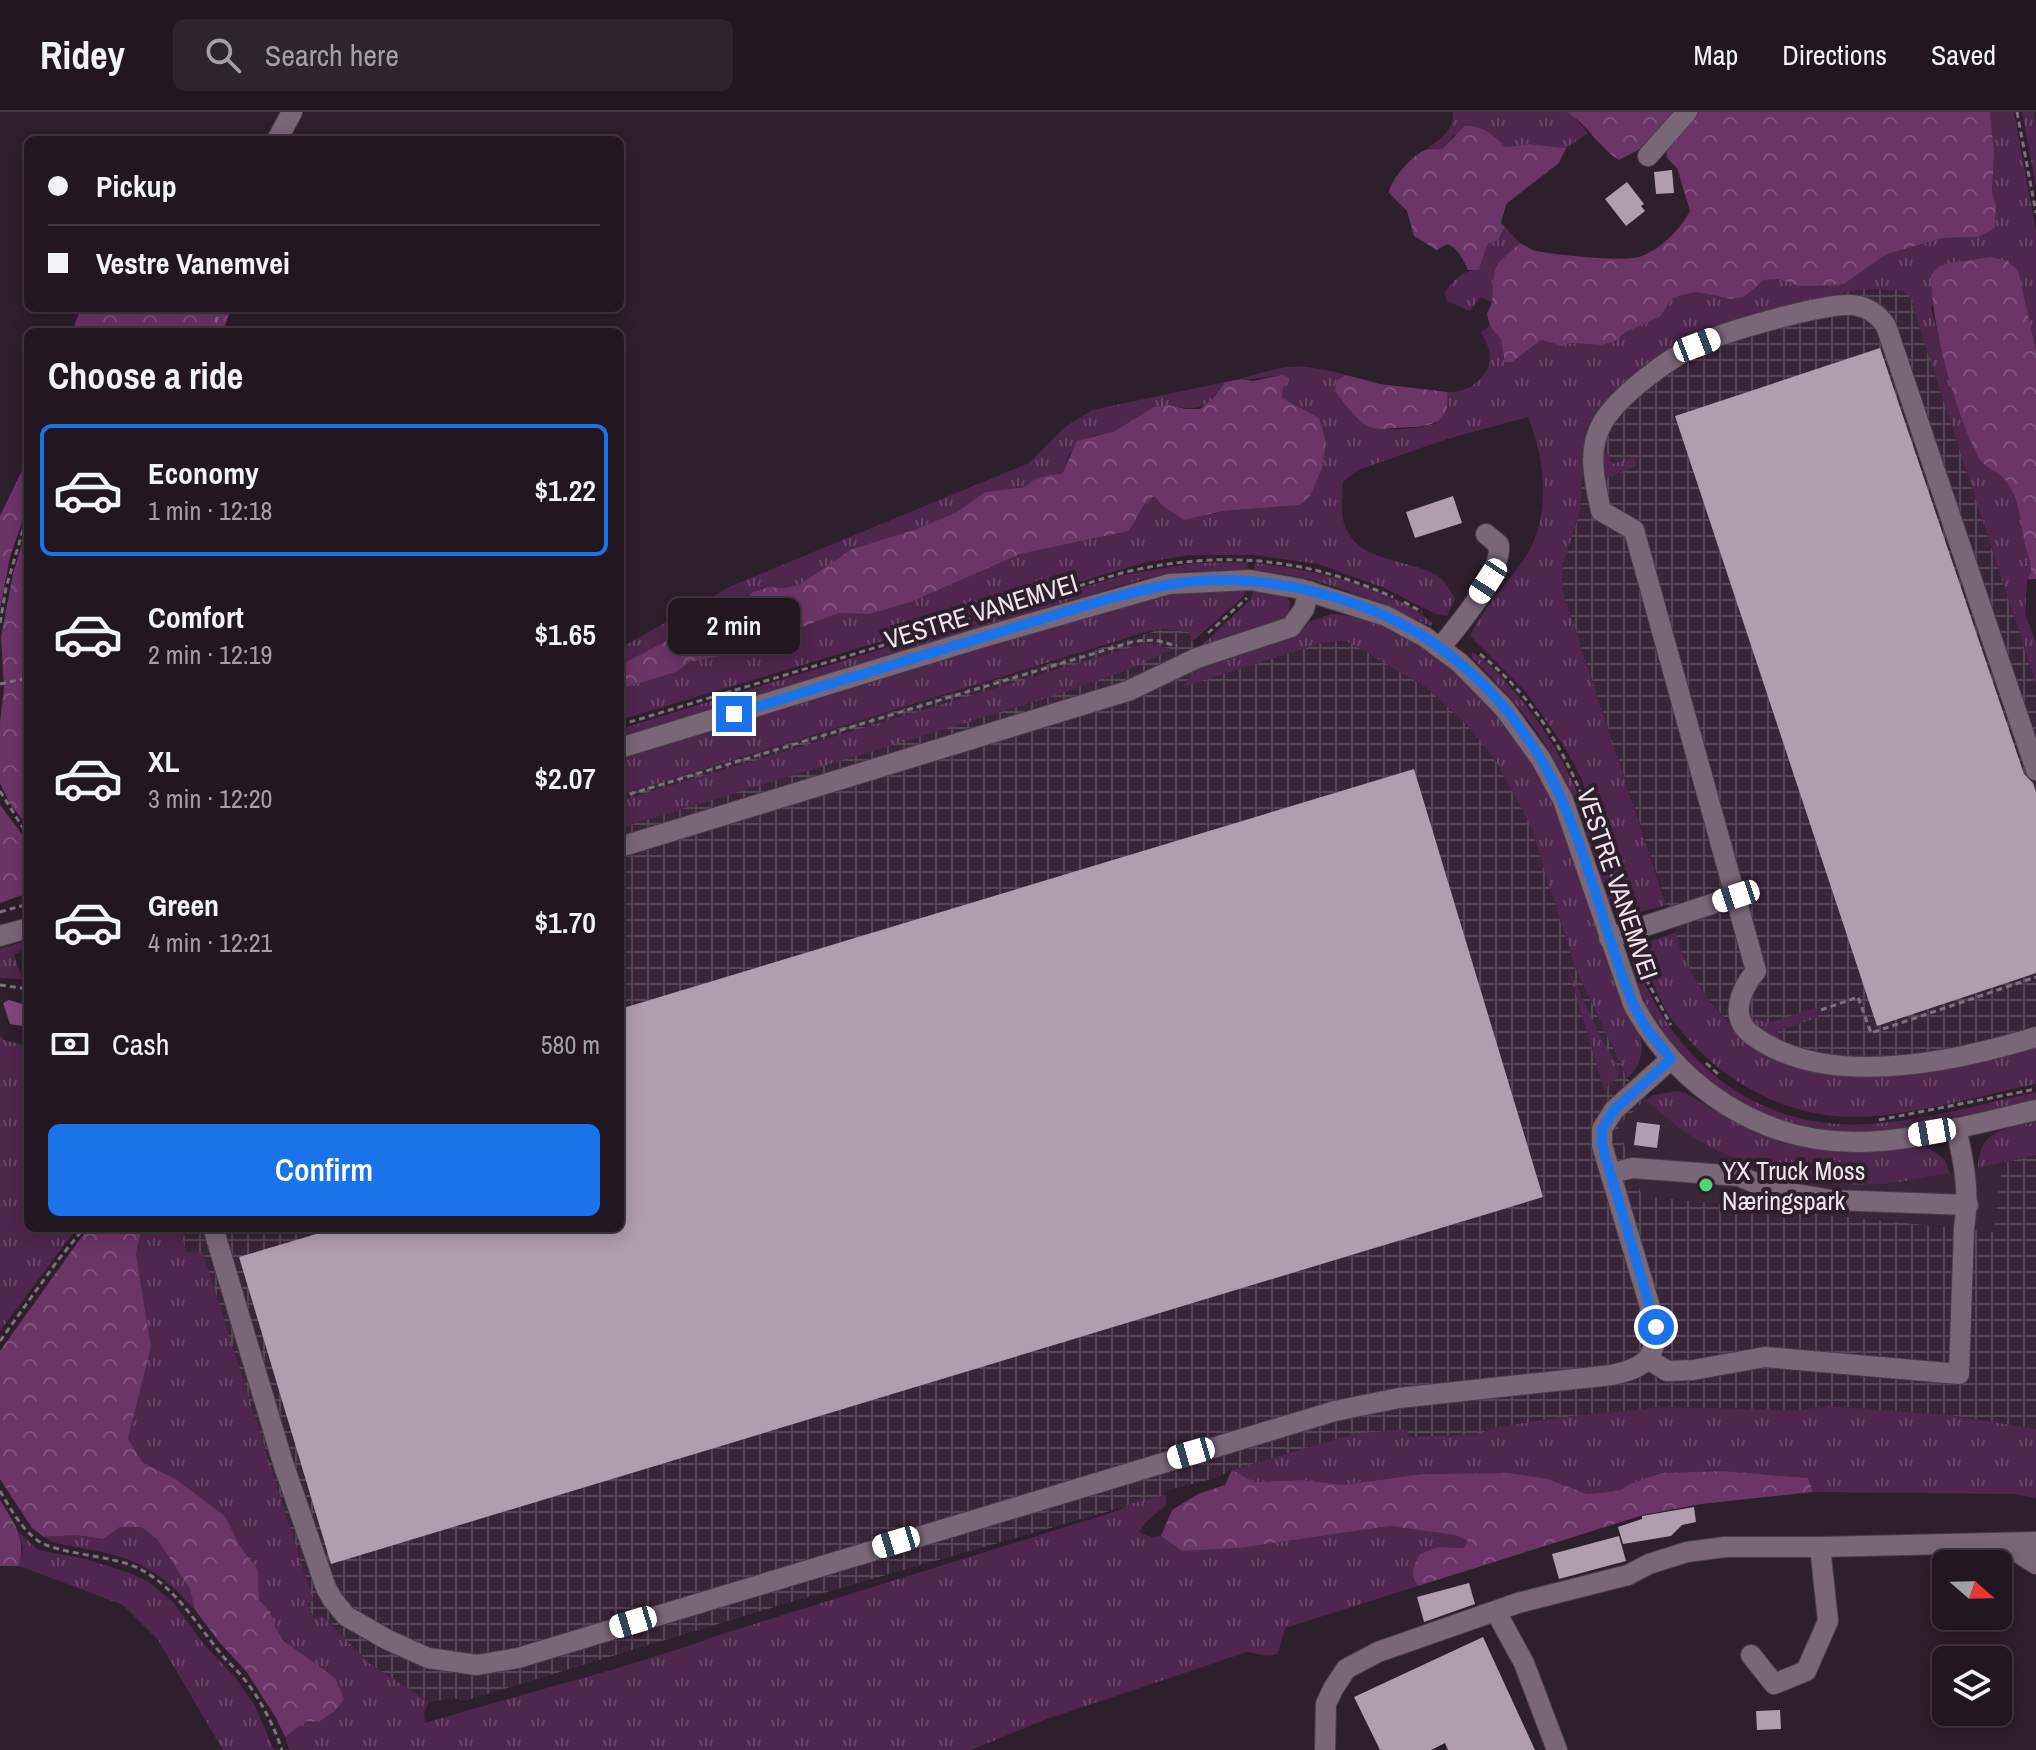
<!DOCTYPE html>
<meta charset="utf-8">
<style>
:root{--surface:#221721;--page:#2e242e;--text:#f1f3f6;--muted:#a29fa5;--line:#3f363f;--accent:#1a73e8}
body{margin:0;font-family:"Archivo Narrow",sans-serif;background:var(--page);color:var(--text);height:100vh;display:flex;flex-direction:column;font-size:30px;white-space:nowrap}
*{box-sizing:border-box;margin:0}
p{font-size:26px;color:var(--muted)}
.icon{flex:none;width:44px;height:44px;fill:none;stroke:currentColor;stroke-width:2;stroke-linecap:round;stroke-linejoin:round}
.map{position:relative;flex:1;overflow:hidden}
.details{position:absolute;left:24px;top:216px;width:600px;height:904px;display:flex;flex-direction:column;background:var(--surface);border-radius:12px;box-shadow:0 4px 20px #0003,0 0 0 2px var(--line)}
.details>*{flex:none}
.banner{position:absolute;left:24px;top:24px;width:600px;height:176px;border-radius:12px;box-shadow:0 4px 20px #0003,0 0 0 2px var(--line);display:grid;align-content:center;height:176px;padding:0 24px;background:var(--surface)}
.needle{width:52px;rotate:110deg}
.buttons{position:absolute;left:1932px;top:1438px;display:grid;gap:16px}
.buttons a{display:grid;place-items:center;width:80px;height:80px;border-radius:12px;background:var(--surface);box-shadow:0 4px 20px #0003,0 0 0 2px var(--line);font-size:40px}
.end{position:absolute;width:36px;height:36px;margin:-18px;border:10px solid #1a73e8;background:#fff;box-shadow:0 0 0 4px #fff}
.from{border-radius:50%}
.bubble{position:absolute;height:56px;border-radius:12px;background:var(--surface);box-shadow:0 4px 20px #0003,0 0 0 2px var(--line);font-size:26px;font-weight:600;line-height:56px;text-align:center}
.car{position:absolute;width:24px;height:48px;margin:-24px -12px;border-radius:10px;box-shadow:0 0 6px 2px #0007;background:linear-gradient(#fff 24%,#345 0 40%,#fff 0 76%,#345 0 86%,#fff 0)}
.banner b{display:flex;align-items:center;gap:28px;height:76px;font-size:30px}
.banner b+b{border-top:2px solid var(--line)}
.banner i{width:20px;height:20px;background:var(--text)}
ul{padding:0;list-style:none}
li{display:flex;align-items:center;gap:24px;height:132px;margin:0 16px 12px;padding:0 8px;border:4px solid transparent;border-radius:12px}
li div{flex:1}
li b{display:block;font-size:30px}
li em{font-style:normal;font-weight:600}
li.current{border-color:var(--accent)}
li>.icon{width:72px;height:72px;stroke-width:1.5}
h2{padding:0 24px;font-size:36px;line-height:96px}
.pay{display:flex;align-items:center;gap:20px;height:88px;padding:0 24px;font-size:30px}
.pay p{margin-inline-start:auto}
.button{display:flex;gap:16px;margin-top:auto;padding:16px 24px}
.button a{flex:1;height:92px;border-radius:12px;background:var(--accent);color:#fff;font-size:32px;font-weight:600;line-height:92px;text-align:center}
header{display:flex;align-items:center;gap:48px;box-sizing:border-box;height:112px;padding:0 40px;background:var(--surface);border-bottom:2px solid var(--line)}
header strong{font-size:38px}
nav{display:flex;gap:44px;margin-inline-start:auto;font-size:28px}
.search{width:560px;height:72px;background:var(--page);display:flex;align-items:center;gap:20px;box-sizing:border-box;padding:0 28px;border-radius:12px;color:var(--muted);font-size:30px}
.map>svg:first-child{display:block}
.built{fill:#392638}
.industrial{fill:url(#industrial-grid)}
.grass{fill:url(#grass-tufts)}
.forest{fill:url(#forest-crowns)}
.water{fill:#7f487c}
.building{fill:#b09dae}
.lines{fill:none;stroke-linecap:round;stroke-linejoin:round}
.minor-casing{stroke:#493d48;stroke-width:22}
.path{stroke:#7d717c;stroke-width:3;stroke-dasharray:6 4;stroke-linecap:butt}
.minor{stroke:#796777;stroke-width:20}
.route{stroke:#1a73e8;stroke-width:10}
.poi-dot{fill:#51d674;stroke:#2d1f2c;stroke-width:3}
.labels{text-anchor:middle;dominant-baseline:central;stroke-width:8;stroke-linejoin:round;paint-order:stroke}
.street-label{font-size:26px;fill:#efe5ee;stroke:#2d1f2c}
.poi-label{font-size:26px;fill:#efe5ee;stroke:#2d1f2c;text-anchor:start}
</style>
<header>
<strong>Ridey</strong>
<div class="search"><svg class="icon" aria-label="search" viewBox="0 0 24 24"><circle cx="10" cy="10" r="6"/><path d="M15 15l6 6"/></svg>Search here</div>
<nav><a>Map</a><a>Directions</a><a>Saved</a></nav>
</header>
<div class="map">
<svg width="2036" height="1638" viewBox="0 0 2036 1638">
<defs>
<pattern id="industrial-grid" width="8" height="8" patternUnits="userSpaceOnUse" patternTransform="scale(2)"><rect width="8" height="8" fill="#392638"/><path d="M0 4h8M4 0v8" fill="none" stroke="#564555"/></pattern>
<pattern id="grass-tufts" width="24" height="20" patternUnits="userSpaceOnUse" patternTransform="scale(2)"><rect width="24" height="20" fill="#4f264d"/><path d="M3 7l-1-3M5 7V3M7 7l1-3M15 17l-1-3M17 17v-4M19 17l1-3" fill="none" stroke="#694567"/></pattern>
<pattern id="forest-crowns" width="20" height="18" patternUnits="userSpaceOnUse" patternTransform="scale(2)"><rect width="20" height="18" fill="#6b3568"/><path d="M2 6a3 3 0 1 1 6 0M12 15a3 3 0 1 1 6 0" fill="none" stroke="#80527e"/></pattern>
</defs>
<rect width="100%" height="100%" fill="#2d1f2c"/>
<polygon class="built" points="1646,987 1692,1025 1728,1043 1794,1065 1884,1072 2002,1051 1995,1120 1642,1084 1618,1014"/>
<g class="industrial">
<polygon points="1863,177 1901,178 1909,183 2036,572 2036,935 1987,948 1856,964 1811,961 1786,954 1760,940 1735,920 1695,869 1679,836 1676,820 1563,480 1562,457 1581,396 1584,339 1589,316 1725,213 1823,185"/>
<polygon points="1162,517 1189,520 1202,558 1191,563 1205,568 1325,530 1348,529 1427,576 1466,612 1496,649 1531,715 1574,853 1627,966 1646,987 1618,1014 1642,1084 1994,1120 2002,1051 2036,1043 2036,1317 1949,1303 1829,1294 1798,1298 1660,1295 1548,1307 1493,1316 1480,1322 1456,1325 1408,1325 1407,1318 1353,1322 1232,1358 1216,1366 1168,1378 1162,1384 774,1495 464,1589 454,1586 429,1590 370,1552 323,1503 314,1506 307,1492 313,1488 203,1142 186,1141 182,1125 197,1116 620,1116 620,683"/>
</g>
<g class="grass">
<path d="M1453,0h113l7,4 15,17 -22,15 -36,-4 -25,3 -51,-12 -12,14 -15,-1c14,-9 27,-18 26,-36z"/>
<path d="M1990,0h24l22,118v121l-46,-94 -41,6 -18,45 16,63 33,90 20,13 11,13 10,25 10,61 -4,6 -2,35 11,28v42l-127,-389 -8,-5 -38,-1 -40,8 -98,28 -35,16 -106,110 -3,56 -19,61 1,23 103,314 -32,9 -8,-7 -44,-127 -15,-29 -40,-58 -57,-57c12,-26 33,-48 50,-71 32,-43 27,-101 8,-148l-81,22 -89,31 -15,12c-1,14 -3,31 2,44 14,37 62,32 91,49 9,5 15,16 19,24l-8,17 -11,-2 -52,-26 -66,-24 -65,-9h-63l-43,7 -106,31 -421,127v-31l56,-17 14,-10 45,-9 104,-40 31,1 41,-12 109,-48 109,-23 15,-26 10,-10 30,25 39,-9 76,-6 20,-87 -37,-20 1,-10 6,-10c-14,-7 -31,4 -48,1 49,-15 56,-17 105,-4l-9,5c7,13 16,35 28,44 13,10 54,4 70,0l13,-22 -1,-10c21,2 48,-17 42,-41 -1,-7 -5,-13 -8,-19l9,-6c12,10 12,24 22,36l29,-22 21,6 9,-3 30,2 12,-3 13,-10 34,-15 12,-18 10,-4 15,-3 34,7 13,-2 20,-17 14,-1 21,7h17l28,-2 43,-30 56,-16 36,-1 16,-10 1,-22 -4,-13 2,-39z"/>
<polygon points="2022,0 2034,0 2036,13 2036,74"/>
<path d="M1505,115l15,16c-26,23 -25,25 -28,59l-12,-5 -10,14 -23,-10 -3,-8c10,-13 17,-23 35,-23l8,-25 11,-5z"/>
<path d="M1225,270c-18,25 -26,31 -56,23l-54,26 -23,5 -22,17 -8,21c-12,1 -28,2 -35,13l-42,5 -28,20 -43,18 -62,19 -53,36 -14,3 -16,-1 -16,5 -12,11 -15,7h-12l-34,24 -60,31v-17l111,-62 298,-123 36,-36 27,-17z"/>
<polygon points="1607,339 1612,352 1634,345 1636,354 1603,368 1603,341"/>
<polygon points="1248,450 1247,458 1182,460 1147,466 620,625 620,617 1124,463 1193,451"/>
<path d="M1255,451c54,6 136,23 177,60l-1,3 -5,-2c-63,-28 -102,-46 -172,-54z"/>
<polygon points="1246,478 1244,484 1192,530 1189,520 1162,517 1143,521 620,683 620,646 1099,500 1176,481"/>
<polygon points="1254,478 1283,481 1290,490 1288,503 1277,510 1202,533 1250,488"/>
<path d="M1332,502c75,4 152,76 192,135 45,67 61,151 88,226 5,13 10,27 16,39 5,9 12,17 13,27 2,14 -2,29 -14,37l-53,-113 -43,-138 -35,-66 -30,-37 -39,-36 -80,-47 -22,1 -142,45 8,-12 13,-9 94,-31 11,-13z"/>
<polygon points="1146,531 1173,537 1128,558 1053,584 620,716 620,689"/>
<path d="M1472,540c15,8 29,24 40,37 57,65 77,128 104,208l4,12 -3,3 -7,-4c-22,-72 -43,-143 -92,-201 -15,-18 -31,-33 -46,-50z"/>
<path d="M1676,820c5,29 21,52 39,75 58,77 113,72 201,61 41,-5 80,-11 120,-21v37c-59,12 -120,31 -180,33 -71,1 -136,-37 -179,-91 -18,-22 -27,-51 -36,-77l10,-8z"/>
<polygon points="28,828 28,835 14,843 22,867 0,866 0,837"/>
<path d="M1634,845c37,103 121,174 234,167 56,-3 113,-20 168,-32v8c-57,12 -115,30 -173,32 -82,4 -162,-41 -206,-109 -9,-14 -31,-51 -23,-66z"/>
<polygon points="1567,853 1603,930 1618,954 1619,964 1604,978"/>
<polygon points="1816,896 1819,905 1778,919 1781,931 1754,913 1756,907 1768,911"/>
<polygon points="0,923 4,928 28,934 28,1116 77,1116 0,1219"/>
<path d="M1677,979l9,2 44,27 52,23 62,10 83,-6 17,12 6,14c-22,3 -45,9 -67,11 -63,5 -134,-14 -189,-46 -17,-10 -33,-26 -48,-38l7,-5z"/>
<path d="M2036,1010v33l-58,13c1,-39 27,-39 58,-46z"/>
<path d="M142,1116h55l-15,9 4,15 17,1 110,347 -6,4 7,14 8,-3 48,49 59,38 -5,10 1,11c98,-30 198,-53 294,-88l401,-125 9,-6 37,-9v10l-19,16 -8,11 12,5 10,-1 21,15 57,-3 151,-22 65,9 13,6 -4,7 -25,-1 -25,34 4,5 -133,42 -7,26 -11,2 -20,-4 -200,67 -76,31h-682l-4,-13 21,-16 13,1 16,-11v-33c-16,-12 -40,-24 -52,-40 -10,-12 -13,-26 -24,-38l-1,-30 -18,-24 -15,-30 -48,-36 -35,-18 -14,-24 23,-91 -15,-93z"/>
<polygon points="1829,1294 1949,1303 2036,1317 2036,1386 2014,1382 1813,1380 1808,1366 1724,1359 1662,1361 1632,1371 1618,1379 1587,1382 1548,1367 1509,1361 1423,1362 1342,1373 1303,1368 1254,1370 1232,1358 1353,1322 1407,1317 1408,1325 1480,1322 1493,1316 1548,1307 1661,1295 1798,1298"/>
<path d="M120,1415h21l16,12 33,50 5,21c-48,-54 -73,-54 -140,-67l-11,-6 32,-2 27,4z"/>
<polygon points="19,1420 38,1438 86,1447 132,1462 149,1470 173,1490 206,1535 234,1564 255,1594 274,1638 223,1638 158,1528 123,1493 19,1454 23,1436"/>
</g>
<g class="forest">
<path d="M1566,0h111l-39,38 -19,10c-21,-13 -32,-37 -53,-48z"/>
<path d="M1696,0h294l4,41 -2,39 4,13 -1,23 -16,9 -36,1 -56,16 -43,30 -28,2h-17l-21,-7 -14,1 -20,17 -13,2 -34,-7 -15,3 -10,4 -12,18 -34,15 -13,10 -12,3 -30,-2 -9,3 -21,-6 -29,22h-7l-4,-22 -11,-14 -3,-12 5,-12 2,-28 4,-11 22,-20c6,3 11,7 17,8 18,4 86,11 102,6 21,-7 41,-27 51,-46l-13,-43 -10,-10 -1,-15z"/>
<path d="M1465,14c19,0 27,8 40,21l25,-3 36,4 -7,15 -53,41 -5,19 4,4 -7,13 -11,5 -8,25h-11c-6,-12 -9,-21 -21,-26l-10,6 -23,-14 -7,-25 -18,-18c0,-12 28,-44 40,-44 5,-1 9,1 13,0z"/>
<path d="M1990,145l17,4 11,9 18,81v228h-9l4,-6c0,-10 -4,-19 -6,-29 -5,-23 -4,-44 -20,-64 -7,-9 -22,-13 -27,-23 -24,-49 -46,-128 -47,-182l7,-8 11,-4z"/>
<polygon points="81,196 231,196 223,220 72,220"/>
<path d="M1282,263l8,3 -7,10 -1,10 37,20 7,24 -4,26 -12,28 -11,9 -76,6 -39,9 -21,-14 -9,-10 -10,9 -15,26 -109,23 -109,48 -41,12 -31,-1 -104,40 -45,9 -14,10 -56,17v-24l60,-31 35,-24h11l15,-7 12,-11 16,-5 16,1 14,-3 53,-36 62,-19 43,-18 28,-20 41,-5c8,-11 23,-12 36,-13l15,-33 38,-10 39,-24 15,-2 16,4h15l15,-13 10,-14 16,-3 12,2z"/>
<path d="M1346,263l34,9 67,8c5,38 -26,34 -52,36 -11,1 -21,3 -31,-4 -11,-9 -21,-22 -29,-33l2,-11z"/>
<polygon points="28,346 28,393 10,445 0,497 0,404"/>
<polygon points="28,411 28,715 10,692 0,671 0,611 4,576 1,525 13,462"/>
<polygon points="0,693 28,730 28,781 0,791"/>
<polygon points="88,1116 142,1116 136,1142 151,1235 128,1326 142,1350 177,1368 225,1404 240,1434 258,1458 259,1488 270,1500 276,1516 284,1529 335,1566 344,1587 335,1599 319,1610 306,1609 285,1625 276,1606 246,1559 220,1531 195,1498 190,1477 157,1427 141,1415 120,1415 103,1427 76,1423 44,1425 32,1416 0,1367 0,1239"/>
<path d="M1232,1358l22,12 49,-2 39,5 81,-11 86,-1 39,6 39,15 31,-3 14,-8 30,-10 62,-2 84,7 5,14 -112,12 -58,11 -225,71c-9,-11 -4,-21 2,-32l19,-7 25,1 4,-7 -13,-6 -65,-9 -151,22 -57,3 -21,-15 11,-26 26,-16 27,-9z"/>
<path d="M0,1388c15,25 26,37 19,66h-19z"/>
</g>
<polygon class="water" points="9,888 28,894 28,915 10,912 3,891"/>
<g class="building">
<polygon points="1672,58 1674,81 1656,82 1654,60"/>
<polygon points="1627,70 1644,92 1641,94 1645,99 1626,114 1605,87"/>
<polygon points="1880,236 2024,662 2033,671 2036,680 2036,861 1877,914 1675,304"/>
<polygon points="1453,384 1462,411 1415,426 1406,400"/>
<polygon points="1414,657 1543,1085 331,1452 239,1145 323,1120 322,1116 620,1116 620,897"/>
<polygon points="1637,1010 1660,1013 1657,1036 1634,1033"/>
<polygon points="1694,1395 1696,1410 1682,1413 1671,1424 1623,1432 1618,1415 1642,1407 1642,1404"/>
<polygon points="1619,1424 1626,1449 1559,1467 1552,1442"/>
<polygon points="1469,1471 1475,1492 1424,1510 1417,1485"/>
<polygon points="1483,1525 1535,1638 1448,1638 1445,1631 1431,1638 1380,1638 1354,1585"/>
<polygon points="1780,1598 1781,1617 1757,1618 1756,1599"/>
</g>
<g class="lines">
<defs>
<g id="minor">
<polyline points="277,28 292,0"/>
<polyline points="1648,44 1687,0"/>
<path d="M1440,536c19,-24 61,-72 59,-103l-13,-11"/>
<path d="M620,636l360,-110 189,-54 81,-4 51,9 85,27 39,21 35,26 44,45 37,51 22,41 70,204c46,85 130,140 228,138 54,-1 122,-20 175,-32"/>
<path d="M2036,658l-150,-444c-8,-12 -20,-20 -35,-21 -27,-2 -128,27 -154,40 -29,14 -77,49 -94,77 -17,28 -8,60 -2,89l33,19 122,441c-15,18 -28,46 -4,64 74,55 202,27 284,2"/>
<polyline points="620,735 1128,579 1197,546 1291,515 1304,497 1309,479"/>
<polyline points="0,824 28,816"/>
<polyline points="1609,826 1736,784"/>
<polyline points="1611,1061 1633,1056 1739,1064 1772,1078 1832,1088 1968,1093"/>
<path d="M217,1116l-2,6 68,229 43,125 7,12 13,16 40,23 42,19 49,7 41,-7 817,-247 64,-13 213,-23c30,-7 44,-14 44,-48l-54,-182v-16l12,-19 57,-51"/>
<path d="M1648,1247l19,12 26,-1 72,-13 194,17 5,-146c6,-35 0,-66 -8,-100"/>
<polyline points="2005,1432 2036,1452"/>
<polyline points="1496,1500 1524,1551 1557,1638"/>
<polyline points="1751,1543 1774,1572 1806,1559 1828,1509 1820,1435 2036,1430"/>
<polyline points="1325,1638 1326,1592 1333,1577 1346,1557 1378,1540 1518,1491 1628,1463 1649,1452 1687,1440 1725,1435 1820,1435"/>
</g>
</defs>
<use href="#minor" class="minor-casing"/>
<g class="path">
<polyline points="2017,0 2036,101"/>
<polyline points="213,220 220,196"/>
<polyline points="1404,490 1422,500"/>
<polyline points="0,511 6,476 28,401"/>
<polyline points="1208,521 1247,486"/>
<path d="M1480,542c83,67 110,156 142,254"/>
<polyline points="0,572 28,566"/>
<path d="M620,613l505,-153c97,-22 177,-15 268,25"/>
<polyline points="0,679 28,724"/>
<polyline points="620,685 1135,529 1155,528 1177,534"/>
<polyline points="0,800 28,792"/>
<polyline points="1646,867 1671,913"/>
<polyline points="0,873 28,877"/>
<polyline points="1821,898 1858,885 1871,921 2036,865"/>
<polyline points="1706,951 1718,962"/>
<polyline points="1879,1008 2036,977"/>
<polyline points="0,1229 58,1148 84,1116"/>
<path d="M0,1379c10,17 21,37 37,49 18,14 74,15 101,28 39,19 62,62 89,93 26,23 44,57 55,89"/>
</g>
<use href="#minor" class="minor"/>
</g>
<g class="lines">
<path class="route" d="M734,602c86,-27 173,-54 259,-80 58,-17 116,-38 174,-49 90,-17 208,12 280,68 38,29 71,67 95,108 42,71 59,165 91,243l13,24 25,31 -57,51 -12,19v16l54,182"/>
</g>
<circle class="poi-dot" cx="1706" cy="1073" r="8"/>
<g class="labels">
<g class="street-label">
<text transform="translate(981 499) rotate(-17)">VESTRE VANEMVEI</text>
<text transform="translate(1618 772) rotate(71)">VESTRE VANEMVEI</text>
</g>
<g class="poi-label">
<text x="1722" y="1058">YX Truck Moss<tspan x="1722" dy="30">Næringspark</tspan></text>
</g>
</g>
</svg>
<div class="buttons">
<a><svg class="needle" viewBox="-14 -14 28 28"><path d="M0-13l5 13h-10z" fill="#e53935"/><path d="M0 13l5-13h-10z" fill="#a29fa5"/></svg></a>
<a><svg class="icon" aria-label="layers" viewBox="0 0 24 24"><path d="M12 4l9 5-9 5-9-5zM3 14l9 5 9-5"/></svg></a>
</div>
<i class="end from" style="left:1656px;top:1215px"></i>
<i class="end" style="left:734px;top:602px"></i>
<div class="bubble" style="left:668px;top:486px;width:132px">2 min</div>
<i class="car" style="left:1697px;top:233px;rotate:69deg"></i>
<i class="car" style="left:1488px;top:469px;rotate:213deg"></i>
<i class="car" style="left:1736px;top:784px;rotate:252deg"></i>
<i class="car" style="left:1932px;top:1020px;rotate:260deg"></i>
<i class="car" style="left:1191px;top:1341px;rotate:254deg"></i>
<i class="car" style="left:896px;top:1430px;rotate:253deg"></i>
<i class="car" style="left:633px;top:1510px;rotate:253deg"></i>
<div class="banner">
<b><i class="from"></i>Pickup</b>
<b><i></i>Vestre Vanemvei</b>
</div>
<section class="details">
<h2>Choose a ride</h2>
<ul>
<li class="current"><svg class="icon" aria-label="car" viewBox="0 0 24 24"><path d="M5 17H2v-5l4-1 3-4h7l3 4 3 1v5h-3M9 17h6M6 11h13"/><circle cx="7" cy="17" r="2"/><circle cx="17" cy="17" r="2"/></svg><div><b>Economy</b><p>1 min · 12:18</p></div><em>$1.22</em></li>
<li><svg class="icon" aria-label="car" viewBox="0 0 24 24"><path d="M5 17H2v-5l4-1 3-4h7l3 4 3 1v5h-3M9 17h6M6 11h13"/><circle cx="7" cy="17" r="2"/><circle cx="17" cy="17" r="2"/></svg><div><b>Comfort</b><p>2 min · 12:19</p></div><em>$1.65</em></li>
<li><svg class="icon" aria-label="car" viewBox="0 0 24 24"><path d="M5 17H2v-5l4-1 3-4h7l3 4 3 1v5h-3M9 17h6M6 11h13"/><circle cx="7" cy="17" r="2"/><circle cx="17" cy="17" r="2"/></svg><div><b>XL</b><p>3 min · 12:20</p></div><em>$2.07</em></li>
<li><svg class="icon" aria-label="car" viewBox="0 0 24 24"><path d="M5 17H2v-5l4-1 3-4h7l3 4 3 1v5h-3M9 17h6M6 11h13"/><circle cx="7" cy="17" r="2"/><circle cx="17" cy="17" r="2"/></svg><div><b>Green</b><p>4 min · 12:21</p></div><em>$1.70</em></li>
</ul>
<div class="pay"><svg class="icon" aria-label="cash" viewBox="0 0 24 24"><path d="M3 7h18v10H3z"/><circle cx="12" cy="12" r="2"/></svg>Cash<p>580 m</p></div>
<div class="button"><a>Confirm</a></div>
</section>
</div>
